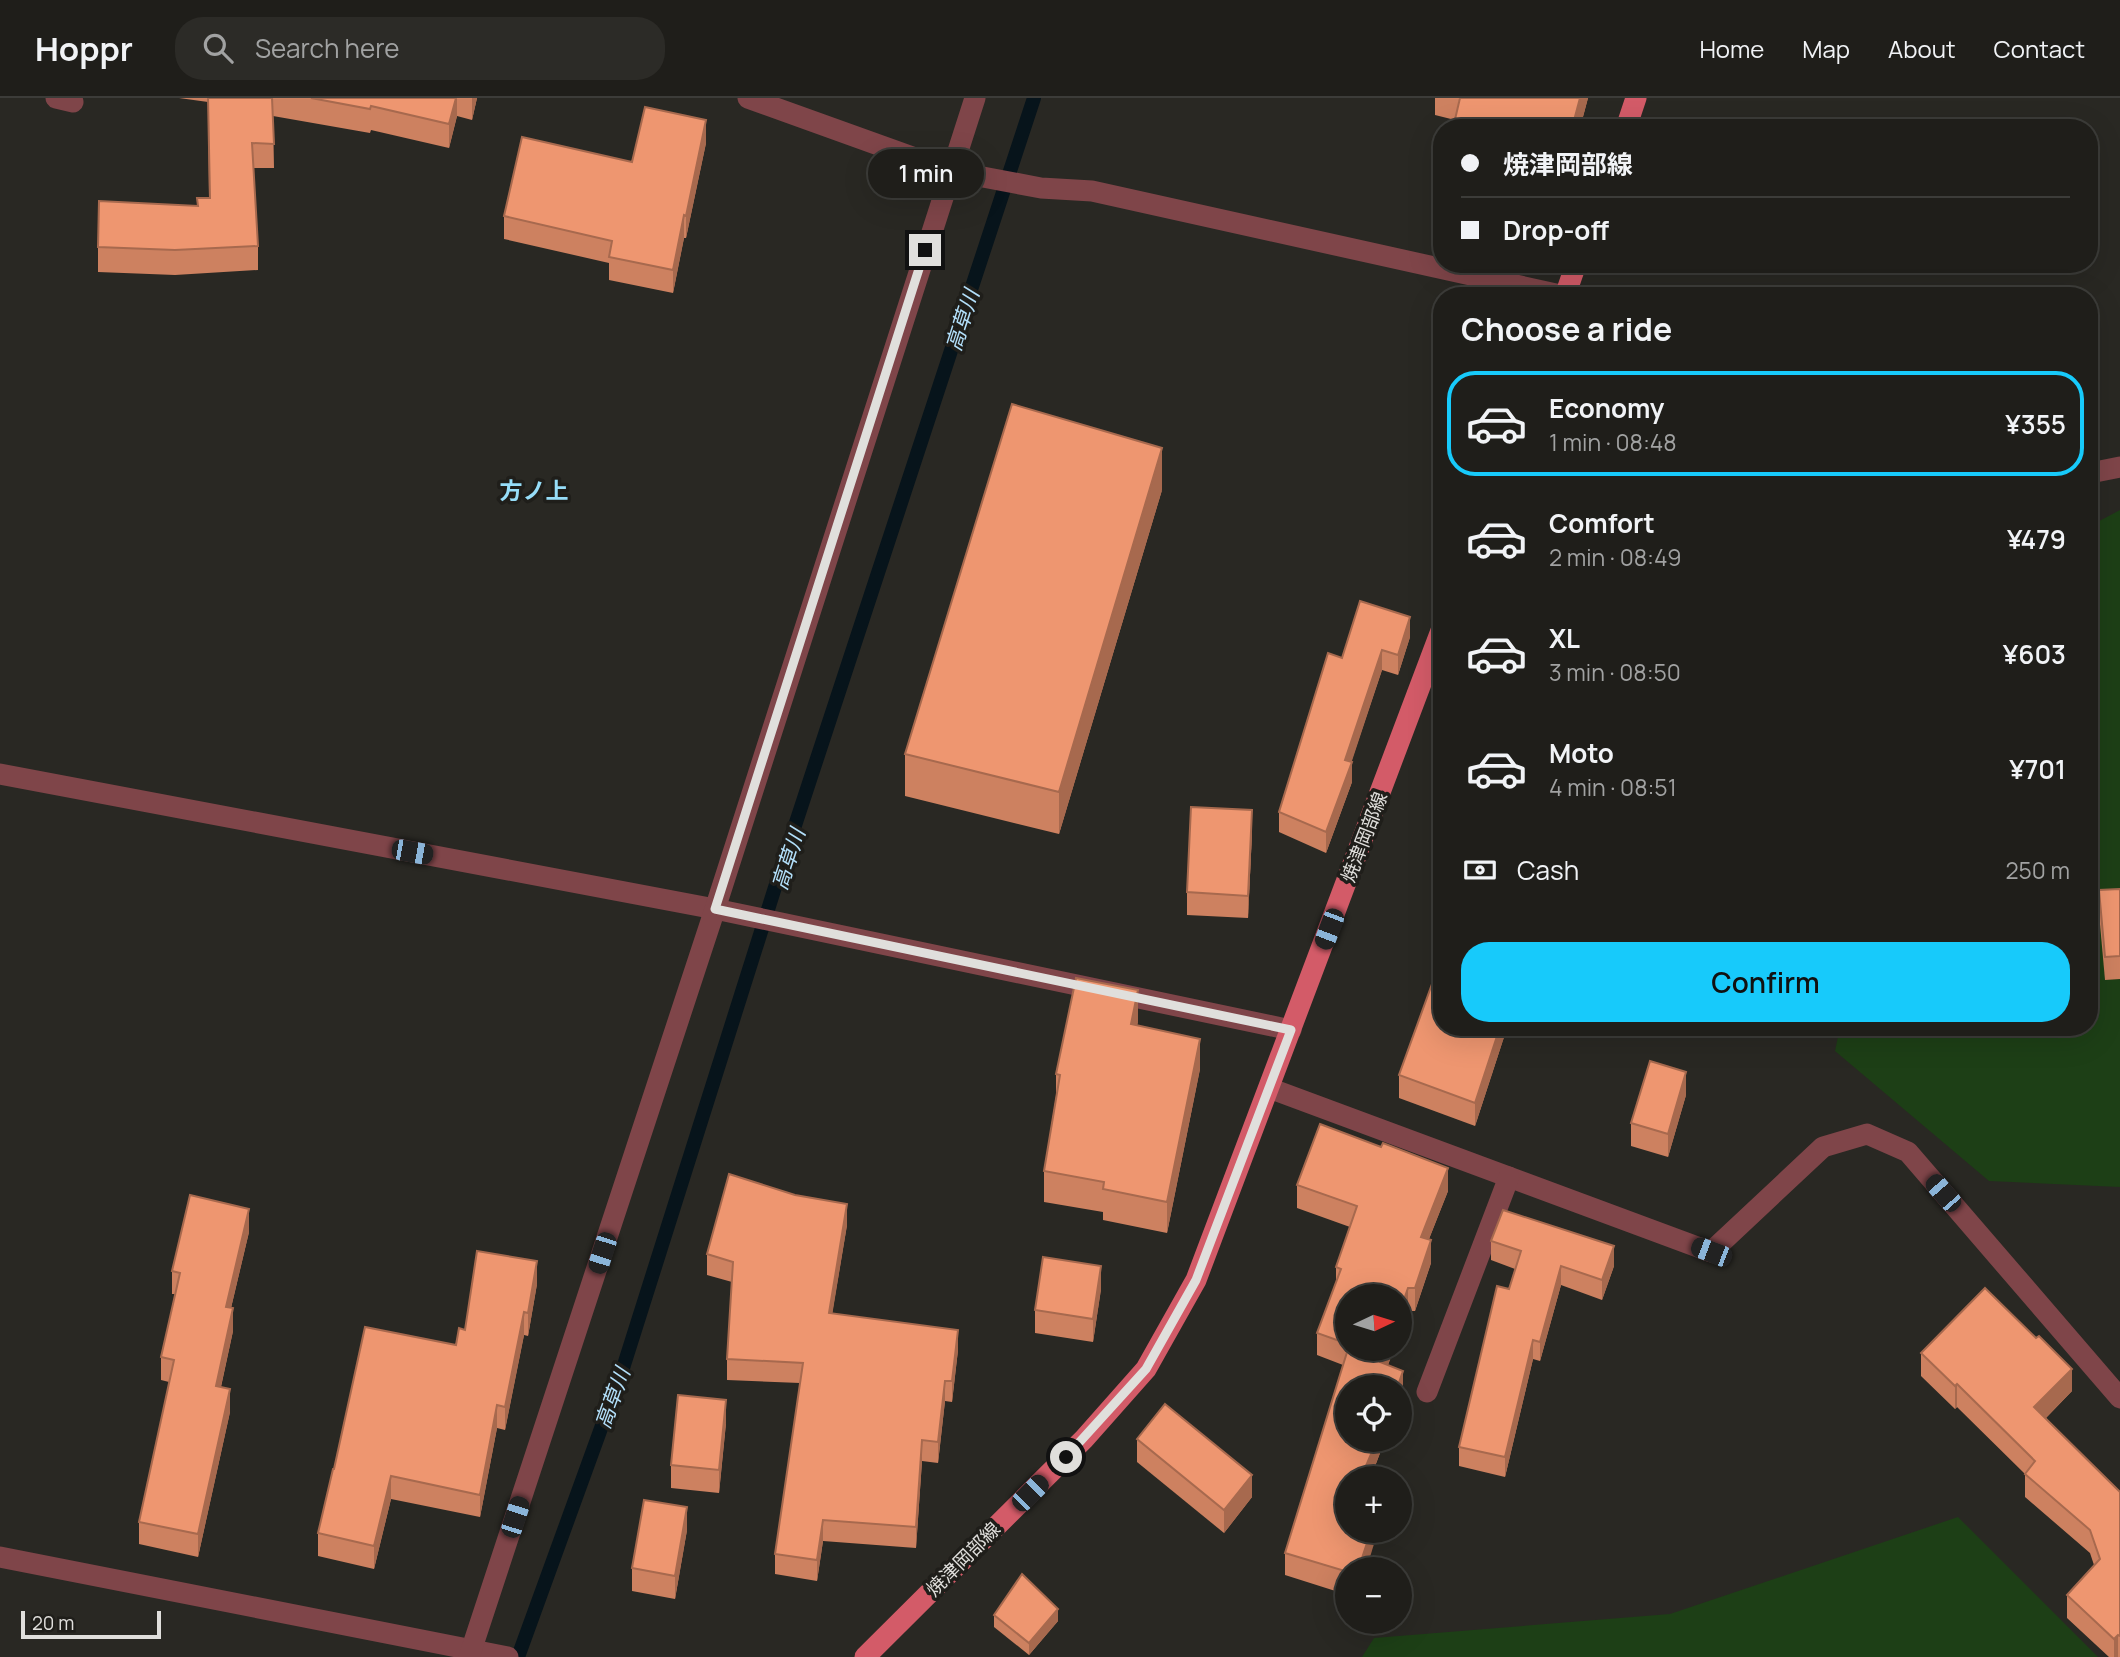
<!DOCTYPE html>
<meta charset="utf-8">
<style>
:root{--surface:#1f1e1a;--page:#2c2b27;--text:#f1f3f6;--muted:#a1a2a2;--line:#3c3c39;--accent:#17cafb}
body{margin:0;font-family:Manrope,"Noto Sans JP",sans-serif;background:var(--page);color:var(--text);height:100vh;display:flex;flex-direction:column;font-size:26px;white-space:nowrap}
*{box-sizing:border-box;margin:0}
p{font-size:23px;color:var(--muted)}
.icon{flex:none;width:38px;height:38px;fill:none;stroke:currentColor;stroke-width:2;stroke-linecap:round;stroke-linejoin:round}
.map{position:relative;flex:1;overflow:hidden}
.drawer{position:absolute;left:1433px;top:189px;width:665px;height:749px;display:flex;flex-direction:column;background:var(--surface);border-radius:28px;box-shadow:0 7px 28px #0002,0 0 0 2px var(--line)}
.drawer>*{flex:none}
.top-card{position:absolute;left:1433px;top:21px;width:665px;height:154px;border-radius:28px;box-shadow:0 7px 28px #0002,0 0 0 2px var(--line);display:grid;align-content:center;height:154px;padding:0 28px;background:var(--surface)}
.needle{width:46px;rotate:86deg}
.tools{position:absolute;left:1335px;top:1186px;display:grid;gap:14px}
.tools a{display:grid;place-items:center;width:77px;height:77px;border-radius:50%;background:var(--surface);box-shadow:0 7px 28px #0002,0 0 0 2px var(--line);font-size:35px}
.scale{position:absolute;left:21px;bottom:18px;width:140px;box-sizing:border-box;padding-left:7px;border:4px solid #e0dfdc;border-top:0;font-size:19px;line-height:24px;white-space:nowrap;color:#e0dfdc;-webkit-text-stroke:5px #1f1e1a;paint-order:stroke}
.end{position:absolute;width:32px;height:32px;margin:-16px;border:9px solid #e0dfdc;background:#111;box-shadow:0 0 0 4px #111}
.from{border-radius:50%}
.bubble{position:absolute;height:49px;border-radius:24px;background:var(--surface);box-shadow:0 7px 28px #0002,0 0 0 2px var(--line);font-size:23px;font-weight:600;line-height:49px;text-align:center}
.car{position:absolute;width:21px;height:42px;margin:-21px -10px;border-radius:9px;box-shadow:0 0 5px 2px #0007;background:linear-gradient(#222 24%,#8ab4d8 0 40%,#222 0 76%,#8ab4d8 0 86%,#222 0)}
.top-card b{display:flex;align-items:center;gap:24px;height:66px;font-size:26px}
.top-card b+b{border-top:2px solid var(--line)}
.top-card i{width:18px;height:18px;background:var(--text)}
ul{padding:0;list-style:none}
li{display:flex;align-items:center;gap:21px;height:105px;margin:0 14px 10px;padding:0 14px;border:4px solid transparent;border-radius:28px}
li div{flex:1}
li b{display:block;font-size:26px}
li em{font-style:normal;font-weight:600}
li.on{border-color:var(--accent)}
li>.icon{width:63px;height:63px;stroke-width:1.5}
h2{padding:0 28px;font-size:32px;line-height:84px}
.pay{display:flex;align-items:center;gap:18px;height:77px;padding:0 28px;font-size:26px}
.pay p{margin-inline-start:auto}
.action{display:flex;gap:14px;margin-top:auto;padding:14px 28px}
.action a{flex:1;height:80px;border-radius:28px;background:var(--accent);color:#111;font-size:28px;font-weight:600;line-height:80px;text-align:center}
header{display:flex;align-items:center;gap:42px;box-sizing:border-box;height:98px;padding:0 35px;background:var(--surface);border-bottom:2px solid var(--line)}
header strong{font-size:33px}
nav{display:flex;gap:38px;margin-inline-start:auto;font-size:24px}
.search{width:490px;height:63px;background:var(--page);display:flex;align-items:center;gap:18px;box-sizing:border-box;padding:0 24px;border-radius:28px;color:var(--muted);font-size:26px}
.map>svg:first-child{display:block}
.green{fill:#1d3f16}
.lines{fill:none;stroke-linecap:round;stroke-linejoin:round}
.stream{stroke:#07141b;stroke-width:14}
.minor{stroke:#7f4549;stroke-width:21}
.major{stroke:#d35b68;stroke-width:21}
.wall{fill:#cd8160}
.shaded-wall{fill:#a7694e}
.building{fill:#ee9670;stroke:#a7694e;stroke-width:2}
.route{stroke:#e0dfdc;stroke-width:9}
.labels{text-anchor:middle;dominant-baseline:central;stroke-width:7;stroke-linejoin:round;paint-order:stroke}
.street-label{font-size:19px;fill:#e0dfdc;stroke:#1f1e1a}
.water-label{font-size:21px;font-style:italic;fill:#b3e0fb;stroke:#1f1e1a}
.quarter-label{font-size:23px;font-weight:bold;fill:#96ddf8;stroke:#1f1e1a}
</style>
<header>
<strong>Hoppr</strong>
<div class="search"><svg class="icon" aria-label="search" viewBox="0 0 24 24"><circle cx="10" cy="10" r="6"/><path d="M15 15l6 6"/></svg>Search here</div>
<nav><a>Home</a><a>Map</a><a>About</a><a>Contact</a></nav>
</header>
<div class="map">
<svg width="2120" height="1559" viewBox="0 0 2120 1559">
<rect width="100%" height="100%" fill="#292823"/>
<g class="green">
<polygon points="2120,412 2120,1089 1989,1083 1835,953 1840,929 2090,929 2090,428"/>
<polygon points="1958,1419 2098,1559 1362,1559 1374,1540 1670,1516"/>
</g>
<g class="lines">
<polyline class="stream" points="518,1559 624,1267 783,764 1034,0"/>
<g class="minor">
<polyline points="56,0 73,4"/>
<polyline points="748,0 951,73 1041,90 1092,93 1565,198"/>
<polyline points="2090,375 2120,369"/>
<polyline points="0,676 715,811 1291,932"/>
<polyline points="1269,990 1711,1154 1823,1049 1867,1036 1908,1054 2120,1300"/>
<polyline points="1427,1294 1509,1079"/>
<polyline points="0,1459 508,1559"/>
<polyline points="469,1559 715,811 975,0"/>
</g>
<g class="major">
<polyline points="1626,30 1636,0"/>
<polyline points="1565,198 1576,166"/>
<polyline points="865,1559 1084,1341 1146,1271 1196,1182 1442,530"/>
</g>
</g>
<g class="wall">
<polygon points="179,0 477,0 472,22 457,18 449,50 371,32 370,35 273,18 274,70 253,70 258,148 258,172 175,177 98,174 98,149 197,108 209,100 208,4"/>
<polygon points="1435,0 1588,0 1580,30 1455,22 1435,17"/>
<polygon points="706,45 686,140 684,140 673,195 609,182 609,165 504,141 504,118 632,64"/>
<polygon points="1162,392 1059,736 905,698 905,656"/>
<polygon points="1410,539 1398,577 1382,572 1351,664 1352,684 1326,755 1279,734 1279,714 1342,560"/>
<polygon points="1252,735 1248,820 1187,817 1187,794"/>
<polygon points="2120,791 2120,881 2105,882 2099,815 2099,792"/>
<polygon points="1138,923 1137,928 1200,971 1167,1135 1103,1122 1103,1114 1044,1104 1044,1073 1056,998 1056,976"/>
<polygon points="1505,929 1505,936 1475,1028 1399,1000 1399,977"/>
<polygon points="1686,997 1668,1059 1631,1048 1631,1025"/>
<polygon points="1297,1087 1448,1093 1429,1141 1431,1165 1415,1213 1408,1213 1348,1199 1348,1251 1394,1251 1388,1267 1403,1296 1400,1304 1400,1290 1385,1342 1374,1371 1389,1381 1348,1472 1348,1497 1285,1477 1285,1455 1343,1267 1317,1257 1317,1235 1336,1185 1336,1169 1350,1129 1297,1110"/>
<polygon points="847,1127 832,1216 958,1252 952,1304 945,1303 938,1365 922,1363 916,1450 823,1443 817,1483 775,1476 775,1456 800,1285 727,1282 727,1261 732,1184 707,1177 707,1156"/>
<polygon points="249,1134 231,1210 233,1233 221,1289 230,1314 198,1459 139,1446 139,1424 169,1284 161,1282 161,1259 175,1196 172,1196 172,1173"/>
<polygon points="1491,1143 1614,1168 1602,1202 1561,1187 1540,1263 1533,1261 1505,1379 1459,1368 1459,1349 1515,1171 1491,1162"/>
<polygon points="537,1186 528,1238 524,1237 505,1332 497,1330 480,1419 391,1401 374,1471 318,1458 318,1435 334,1371 456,1247 465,1232"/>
<polygon points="1101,1191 1093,1244 1035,1235 1035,1212"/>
<polygon points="1921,1255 2072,1293 2046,1320 2120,1394 2120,1559 2109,1559 2067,1520 2067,1497 2094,1467 2090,1455 2025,1399 2025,1376 1957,1309 1955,1311 1921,1278"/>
<polygon points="726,1325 719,1395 671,1390 671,1367"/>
<polygon points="1137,1341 1252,1399 1224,1435 1137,1364"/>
<polygon points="687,1432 675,1501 632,1493 632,1470"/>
<polygon points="994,1517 1058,1523 1029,1557 994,1529"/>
</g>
<g class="shaded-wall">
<polygon points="456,0 457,0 457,18 449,50 449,26"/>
<polygon points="472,0 477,0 472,22"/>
<polygon points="1580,0 1588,0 1580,30 1572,30"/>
<polygon points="706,22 706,45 686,140 686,118"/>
<polygon points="684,117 684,140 673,195 673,172"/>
<polygon points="1162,350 1162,392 1059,736 1059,694"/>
<polygon points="1410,519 1410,539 1398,577 1398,557"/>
<polygon points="1382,552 1382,572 1346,681 1352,664 1352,684 1326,755 1326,734 1345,662"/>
<polygon points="1252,712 1252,735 1248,820 1248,798"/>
<polygon points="1138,892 1138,923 1131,957 1131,926"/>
<polygon points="1500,929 1505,929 1505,936 1475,1028 1475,1005"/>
<polygon points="1200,941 1200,971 1167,1135 1167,1104"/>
<polygon points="1686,974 1686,997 1668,1059 1668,1036"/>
<polygon points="1448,1070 1448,1093 1421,1161 1421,1139"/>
<polygon points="847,1106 847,1127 829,1236 829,1215"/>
<polygon points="249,1111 249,1134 226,1231 226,1209"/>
<polygon points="1431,1142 1431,1165 1415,1213 1415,1190"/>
<polygon points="1614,1148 1614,1168 1602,1202 1602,1182"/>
<polygon points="537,1163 537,1186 528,1238 528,1215"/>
<polygon points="1101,1168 1101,1191 1093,1244 1093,1221"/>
<polygon points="1561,1168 1561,1187 1540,1263 1540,1244"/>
<polygon points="1408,1190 1408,1213 1400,1235 1400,1213"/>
<polygon points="233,1210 233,1233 216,1311 216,1288"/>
<polygon points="524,1214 524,1237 505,1332 505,1309"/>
<polygon points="958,1232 958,1252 952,1304 952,1283"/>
<polygon points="1533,1242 1533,1261 1505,1379 1505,1359"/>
<polygon points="1385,1251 1394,1251 1380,1287 1380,1264"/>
<polygon points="2072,1271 2072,1293 2034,1332 2034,1309"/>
<polygon points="1403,1273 1403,1296 1400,1304 1400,1290 1397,1290"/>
<polygon points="945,1283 945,1303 938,1365 938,1344"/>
<polygon points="1957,1286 1957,1309 1955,1311 1955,1288"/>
<polygon points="230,1291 230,1314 198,1459 198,1436"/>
<polygon points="726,1302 726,1325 719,1395 719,1372"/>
<polygon points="497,1307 497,1330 480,1419 480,1397"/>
<polygon points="922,1342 922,1363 916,1450 916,1429"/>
<polygon points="1377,1342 1385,1342 1370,1381 1366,1368"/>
<polygon points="1252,1377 1252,1399 1224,1435 1224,1412"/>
<polygon points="391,1378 391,1401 374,1471 374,1448"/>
<polygon points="687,1409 687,1432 675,1501 675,1478"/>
<polygon points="823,1422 823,1443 817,1483 817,1462"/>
<polygon points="1371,1433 1378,1433 1366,1472 1358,1472"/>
<polygon points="1058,1511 1058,1523 1029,1557 1029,1545"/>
<polygon points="2118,1537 2118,1559 2114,1559 2114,1541"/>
</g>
<g class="building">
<polygon points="208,0 272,0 274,46 252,45 258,148 175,152 98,149 99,103 198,108 197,100 210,100"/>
<polygon points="311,0 456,0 449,26 371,8 370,11"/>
<polygon points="1460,0 1580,0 1572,30 1453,30"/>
<polygon points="645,9 706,22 686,118 684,117 673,172 609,159 612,143 504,118 522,39 632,64"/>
<polygon points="1012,306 1162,350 1059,694 905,656"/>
<polygon points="1360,503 1410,519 1398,557 1382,552 1345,662 1352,664 1326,734 1279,714 1328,555 1342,560"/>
<polygon points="1191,709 1252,712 1248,798 1187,794"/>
<polygon points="2120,791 2120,858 2105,859 2099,792"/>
<polygon points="1076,880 1138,892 1131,926 1200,941 1167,1104 1103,1091 1104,1084 1044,1073 1060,977 1056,976"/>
<polygon points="1432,886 1442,890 1442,929 1500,929 1475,1005 1399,977"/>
<polygon points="1650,963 1686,974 1668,1036 1631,1025"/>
<polygon points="1320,1026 1381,1049 1383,1045 1448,1070 1421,1139 1431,1142 1415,1190 1408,1190 1400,1213 1400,1199 1348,1199 1348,1246 1317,1235 1341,1171 1336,1169 1357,1108 1297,1087"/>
<polygon points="729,1076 795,1097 847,1106 829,1215 958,1232 952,1283 945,1283 938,1344 922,1342 916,1429 823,1422 817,1462 775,1456 803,1265 727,1261 733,1164 707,1156"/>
<polygon points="190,1097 249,1111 226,1209 233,1210 216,1288 230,1291 198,1436 139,1424 174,1262 161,1259 180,1175 172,1173"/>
<polygon points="1503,1112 1614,1148 1602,1182 1561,1168 1540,1244 1533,1242 1505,1359 1459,1349 1497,1188 1509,1191 1521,1153 1491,1143"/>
<polygon points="477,1153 537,1163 528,1215 524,1214 505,1309 497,1307 480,1397 391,1378 374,1448 318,1435 333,1371 334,1371 365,1229 456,1247 459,1230 465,1232"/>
<polygon points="1043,1159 1101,1168 1093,1221 1035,1212"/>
<polygon points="1985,1190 2036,1240 2039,1238 2072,1271 2034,1309 2120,1394 2120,1538 2118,1537 2114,1541 2067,1497 2100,1461 2090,1432 2025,1376 2035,1363 1957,1286 1955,1288 1921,1255"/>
<polygon points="1348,1251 1385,1251 1380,1264 1403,1273 1397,1290 1348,1290 1348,1342 1377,1342 1366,1368 1389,1376 1387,1381 1348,1381 1348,1433 1371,1433 1358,1472 1348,1472 1348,1474 1285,1455"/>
<polygon points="678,1297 726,1302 719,1372 671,1367"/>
<polygon points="1165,1306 1252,1377 1224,1412 1137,1341"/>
<polygon points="644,1402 687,1409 675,1478 632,1470"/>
<polygon points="1022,1476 1058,1511 1029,1545 994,1517"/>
</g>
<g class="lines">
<polyline class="route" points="925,152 715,811 1291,932 1196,1182 1146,1271 1066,1359"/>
</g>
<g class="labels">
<g class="street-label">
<text transform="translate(1364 739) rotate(-69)">焼津岡部線</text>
<text transform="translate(963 1461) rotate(-45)">焼津岡部線</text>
</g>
<g class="water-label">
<text transform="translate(962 222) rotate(-72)">高草川</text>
<text transform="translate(788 761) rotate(-72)">高草川</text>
<text transform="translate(612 1300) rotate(-70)">高草川</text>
</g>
<g class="quarter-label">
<text x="534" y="392">方ノ上</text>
</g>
</g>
</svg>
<div class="tools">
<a><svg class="needle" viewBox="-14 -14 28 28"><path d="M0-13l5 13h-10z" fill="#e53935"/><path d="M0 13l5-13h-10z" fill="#a1a2a2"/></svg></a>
<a><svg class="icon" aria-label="locate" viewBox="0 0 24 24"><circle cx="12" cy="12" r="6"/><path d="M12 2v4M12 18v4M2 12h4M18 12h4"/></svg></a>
<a>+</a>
<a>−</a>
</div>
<div class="scale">20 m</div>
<i class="end from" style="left:1066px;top:1359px"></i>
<i class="end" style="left:925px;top:152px"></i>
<div class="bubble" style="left:868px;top:51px;width:116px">1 min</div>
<i class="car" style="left:412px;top:754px;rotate:100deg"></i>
<i class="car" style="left:1329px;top:831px;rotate:201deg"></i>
<i class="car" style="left:1943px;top:1095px;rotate:319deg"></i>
<i class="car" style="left:1711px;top:1154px;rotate:291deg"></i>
<i class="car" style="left:602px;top:1155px;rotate:198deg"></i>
<i class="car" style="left:1030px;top:1395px;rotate:45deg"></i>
<i class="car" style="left:515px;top:1419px;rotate:18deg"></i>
<div class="top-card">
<b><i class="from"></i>焼津岡部線</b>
<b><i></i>Drop-off</b>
</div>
<section class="drawer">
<h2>Choose a ride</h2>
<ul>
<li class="on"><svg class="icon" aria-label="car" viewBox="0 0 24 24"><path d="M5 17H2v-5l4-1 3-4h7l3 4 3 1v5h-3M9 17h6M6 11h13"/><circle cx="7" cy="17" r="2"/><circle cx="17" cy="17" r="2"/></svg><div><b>Economy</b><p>1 min · 08:48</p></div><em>¥355</em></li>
<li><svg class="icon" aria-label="car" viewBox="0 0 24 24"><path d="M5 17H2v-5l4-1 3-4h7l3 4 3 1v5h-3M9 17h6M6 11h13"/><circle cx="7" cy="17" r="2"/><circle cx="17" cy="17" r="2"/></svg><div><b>Comfort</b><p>2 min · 08:49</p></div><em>¥479</em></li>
<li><svg class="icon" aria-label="car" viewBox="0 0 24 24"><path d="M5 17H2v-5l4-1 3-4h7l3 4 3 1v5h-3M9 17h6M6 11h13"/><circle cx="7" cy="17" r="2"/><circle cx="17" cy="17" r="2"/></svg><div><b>XL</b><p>3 min · 08:50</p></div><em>¥603</em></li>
<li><svg class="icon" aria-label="car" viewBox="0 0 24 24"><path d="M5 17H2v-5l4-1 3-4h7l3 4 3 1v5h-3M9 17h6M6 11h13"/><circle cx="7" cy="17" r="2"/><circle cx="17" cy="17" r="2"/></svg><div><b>Moto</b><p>4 min · 08:51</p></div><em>¥701</em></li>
</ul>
<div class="pay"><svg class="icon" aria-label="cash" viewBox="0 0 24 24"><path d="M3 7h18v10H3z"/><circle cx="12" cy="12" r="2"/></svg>Cash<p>250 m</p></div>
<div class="action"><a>Confirm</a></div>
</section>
</div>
